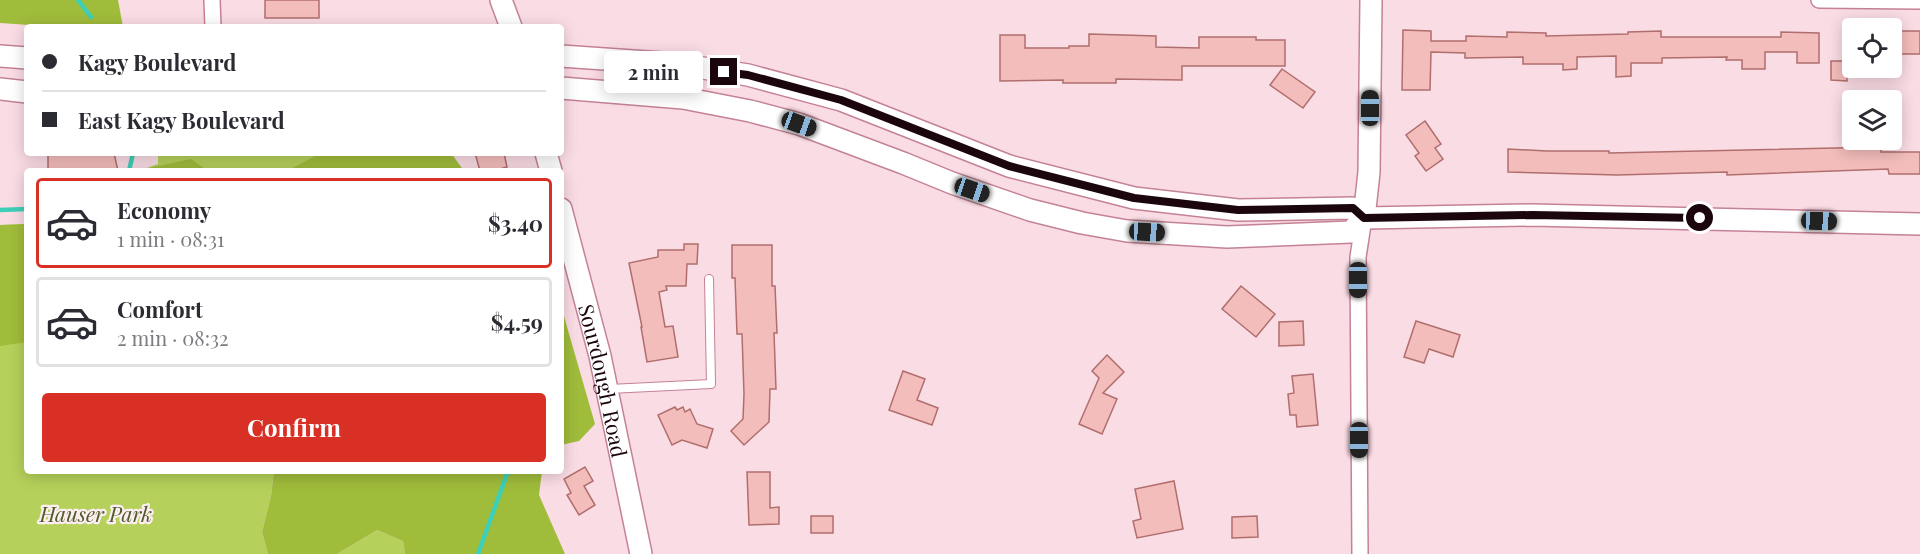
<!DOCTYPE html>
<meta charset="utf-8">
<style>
:root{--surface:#fff;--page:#f7f7f7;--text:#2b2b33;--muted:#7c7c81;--line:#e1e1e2;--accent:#d93025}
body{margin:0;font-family:"Playfair Display",serif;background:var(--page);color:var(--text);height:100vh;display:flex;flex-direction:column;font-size:22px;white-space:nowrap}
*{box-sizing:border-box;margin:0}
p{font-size:20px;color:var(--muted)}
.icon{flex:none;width:33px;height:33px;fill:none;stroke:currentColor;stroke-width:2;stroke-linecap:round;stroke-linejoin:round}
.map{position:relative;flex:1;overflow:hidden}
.details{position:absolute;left:24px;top:168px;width:540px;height:306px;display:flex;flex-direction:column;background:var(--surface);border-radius:6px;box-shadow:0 3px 15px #0003}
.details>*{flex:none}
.top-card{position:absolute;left:24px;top:24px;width:540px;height:132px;border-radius:6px;box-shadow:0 3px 15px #0003;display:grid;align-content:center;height:132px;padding:0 18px;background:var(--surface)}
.buttons{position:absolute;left:1842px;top:18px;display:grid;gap:12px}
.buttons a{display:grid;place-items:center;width:60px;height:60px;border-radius:6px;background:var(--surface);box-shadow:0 3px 15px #0003;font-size:30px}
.end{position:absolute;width:27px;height:27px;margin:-14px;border:8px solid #1c060d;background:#fff;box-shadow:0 0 0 3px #fff}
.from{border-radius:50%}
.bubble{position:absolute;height:42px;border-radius:6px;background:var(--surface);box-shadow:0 3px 15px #0003;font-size:20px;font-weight:700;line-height:42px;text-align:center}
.car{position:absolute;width:18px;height:36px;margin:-18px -9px;border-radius:8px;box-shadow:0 0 4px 2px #0007;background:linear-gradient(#222 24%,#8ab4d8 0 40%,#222 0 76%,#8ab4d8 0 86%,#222 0)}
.top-card b{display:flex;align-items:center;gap:21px;height:57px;font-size:22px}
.top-card b+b{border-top:2px solid var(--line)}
.top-card i{width:15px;height:15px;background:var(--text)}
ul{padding:10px 0 0;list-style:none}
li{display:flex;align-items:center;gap:18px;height:90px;margin:0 12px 9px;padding:0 6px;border:3px solid var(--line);border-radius:6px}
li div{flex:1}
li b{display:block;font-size:22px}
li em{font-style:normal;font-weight:700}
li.on{border-color:var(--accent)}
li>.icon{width:54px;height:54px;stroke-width:1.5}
.cta{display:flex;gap:12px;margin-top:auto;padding:12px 18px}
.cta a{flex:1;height:69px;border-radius:6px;background:var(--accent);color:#fff;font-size:24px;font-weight:700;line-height:69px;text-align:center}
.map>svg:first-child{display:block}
.green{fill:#b5d15b}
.forest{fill:#a0bc3b}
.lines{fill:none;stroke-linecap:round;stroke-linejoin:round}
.stream{stroke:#3ecfb9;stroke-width:4.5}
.building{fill:#f3bdbb;stroke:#b06e6d;stroke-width:1.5}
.lane-casing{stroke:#c48295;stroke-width:10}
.street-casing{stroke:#c48295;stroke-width:18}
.secondary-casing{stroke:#c48295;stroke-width:24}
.lane{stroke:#fff;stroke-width:8}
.street{stroke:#fff;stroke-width:15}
.secondary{stroke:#fff;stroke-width:21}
.route{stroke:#1c060d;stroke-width:8}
.labels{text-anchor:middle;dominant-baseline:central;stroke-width:4.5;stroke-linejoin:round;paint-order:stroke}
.street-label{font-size:21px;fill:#1c060d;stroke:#fdeef2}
.park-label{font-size:21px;font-style:italic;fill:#4f5b29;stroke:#fdeef2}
</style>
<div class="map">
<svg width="1920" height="554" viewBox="0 0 1920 554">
<rect width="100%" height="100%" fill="#fadce4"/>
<g class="green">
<polygon points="158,153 325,153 326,171 138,171 158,164"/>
<polygon points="27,224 27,471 274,471 271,496 262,532 268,554 0,554 0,225"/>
<polygon points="377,530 403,541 405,554 337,554"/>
</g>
<g class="forest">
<polygon points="0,0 118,0 123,27 60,27 0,23"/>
<polygon points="321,153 451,153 464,171 287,171"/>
<polygon points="191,159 208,171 138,171 139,170"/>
<polygon points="27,224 27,342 0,346 0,225"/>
<polygon points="561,306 595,424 579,441 561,445"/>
<polygon points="274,471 542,471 539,495 565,554 405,554 403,541 377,530 337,554 268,554 262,532 271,496"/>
</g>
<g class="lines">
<g class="stream">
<polyline points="78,0 91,17"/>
<polyline points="129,171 133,153"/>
<polyline points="0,210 27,209"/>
<polyline points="478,554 508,471"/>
</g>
</g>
<g class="building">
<rect x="265" y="0" width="54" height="18"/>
<polygon points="1403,30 1431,31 1431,41 1466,41 1466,36 1507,37 1507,32 1546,33 1546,36 1628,34 1628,32 1661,31 1661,37 1781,37 1781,32 1819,33 1819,63 1797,63 1797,52 1765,52 1765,69 1742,69 1742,60 1726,60 1727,57 1662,58 1662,63 1631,63 1631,76 1616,77 1616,56 1577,57 1577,69 1563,70 1563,64 1523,64 1523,57 1465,58 1465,53 1431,52 1430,90 1402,90"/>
<rect x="1901" y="31" width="19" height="23"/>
<polygon points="1089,34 1156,36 1156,47 1199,48 1199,37 1256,37 1256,40 1285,40 1285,66 1182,66 1182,80 1116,79 1116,83 1063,83 1063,80 1000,81 1000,35 1025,35 1025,48 1069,48 1069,46 1089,46"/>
<polygon points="1831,61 1847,61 1847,81 1831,80"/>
<polygon points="1282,69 1315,92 1303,108 1270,85"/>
<polygon points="1425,121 1441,144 1435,148 1443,159 1426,171 1415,156 1419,153 1406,135"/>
<polygon points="1881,147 1881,152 1920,152 1920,174 1889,174 1888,169 1727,175 1727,172 1617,175 1508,172 1508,149 1547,151 1609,151 1609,153"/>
<polygon points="48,153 114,153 118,171 48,171"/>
<polygon points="475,153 504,153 507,167 493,171 480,171"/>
<polygon points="684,244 698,244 697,264 687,264 686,286 666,286 667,290 659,292 665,327 673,326 678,357 647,362 641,327 642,327 629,263 658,257 658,250 684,250"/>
<polygon points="732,245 772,245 772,286 775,286 777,333 774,333 776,389 770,389 769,422 744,445 731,431 743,419 744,394 742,334 737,334 735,278 732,278"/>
<polygon points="1241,286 1275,314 1256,337 1222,309"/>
<polygon points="1303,321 1304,345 1279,346 1279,322"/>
<polygon points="1416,321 1460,335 1453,357 1429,349 1424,363 1404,357"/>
<polygon points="1107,355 1124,372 1103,393 1117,399 1102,434 1079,424 1099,378 1092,371"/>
<polygon points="903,371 925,379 917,400 938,408 932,425 889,410"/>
<polygon points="1313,374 1318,425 1297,427 1296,415 1290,415 1288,394 1294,393 1292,376"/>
<polygon points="675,407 677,410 683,407 685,412 690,409 697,424 713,429 707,448 682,440 672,445 658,415"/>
<polygon points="585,467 593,481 584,486 595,505 579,515 567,495 571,493 564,479"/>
<polygon points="747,472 770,472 770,508 779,507 779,524 749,525"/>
<polygon points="1174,481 1183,529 1137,538 1133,521 1141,519 1135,489"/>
<rect x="811" y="516" width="22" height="17"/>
<polygon points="1257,516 1258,537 1232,538 1232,517"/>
</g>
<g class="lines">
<defs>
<polyline id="lane" points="609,389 711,384 709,279"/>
<g id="street">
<polyline points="212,0 213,27"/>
<polyline points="1819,0 1920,1"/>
<polyline points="1360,554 1358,257 1364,218"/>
</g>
<g id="secondary">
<polyline points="501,0 511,27"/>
<polyline points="0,56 27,58"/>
<polyline points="561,56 677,64 748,75 841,100 1009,166 1134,198 1238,210 1353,208 1364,218"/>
<polyline points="561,88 683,98 750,111 799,124 903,163 952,183 1030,210 1082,223 1127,231 1227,237 1351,232 1364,218"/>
<polyline points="0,89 27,92"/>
<polyline points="546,153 551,171"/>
<path id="s1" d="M561,209l39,147 41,198"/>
<polyline points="1364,218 1532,215 1920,224"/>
<polyline points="1364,218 1369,172 1371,0"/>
</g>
</defs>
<use href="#lane" class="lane-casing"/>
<use href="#street" class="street-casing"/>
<use href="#secondary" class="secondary-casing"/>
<use href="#lane" class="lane"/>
<use href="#street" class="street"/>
<use href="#secondary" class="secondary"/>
</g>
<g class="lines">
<polyline class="route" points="724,72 748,75 841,100 1009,166 1134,198 1238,210 1353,208 1364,218 1532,215 1700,218"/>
</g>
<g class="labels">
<g class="street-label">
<text stroke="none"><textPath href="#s1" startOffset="177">Sourdough Road</textPath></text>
</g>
<g class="park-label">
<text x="96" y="513">Hauser Park</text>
</g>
</g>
</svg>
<div class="buttons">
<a><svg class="icon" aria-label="locate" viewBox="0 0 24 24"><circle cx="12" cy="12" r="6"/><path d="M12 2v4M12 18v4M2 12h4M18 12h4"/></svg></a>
<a><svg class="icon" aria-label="layers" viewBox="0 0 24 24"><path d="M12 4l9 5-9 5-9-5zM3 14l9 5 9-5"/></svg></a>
</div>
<i class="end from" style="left:1700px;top:218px"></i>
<i class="end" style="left:724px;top:72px"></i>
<div class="bubble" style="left:604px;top:51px;width:99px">2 min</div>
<i class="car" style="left:1370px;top:108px;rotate:0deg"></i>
<i class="car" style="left:799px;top:124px;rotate:110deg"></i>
<i class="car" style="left:972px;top:190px;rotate:109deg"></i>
<i class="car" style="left:1819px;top:221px;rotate:92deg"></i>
<i class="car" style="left:1147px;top:232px;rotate:93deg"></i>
<i class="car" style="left:1358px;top:280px;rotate:180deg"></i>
<i class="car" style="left:1359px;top:440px;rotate:180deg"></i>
<div class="top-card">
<b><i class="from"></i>Kagy Boulevard</b>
<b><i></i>East Kagy Boulevard</b>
</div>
<section class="details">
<ul>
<li class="on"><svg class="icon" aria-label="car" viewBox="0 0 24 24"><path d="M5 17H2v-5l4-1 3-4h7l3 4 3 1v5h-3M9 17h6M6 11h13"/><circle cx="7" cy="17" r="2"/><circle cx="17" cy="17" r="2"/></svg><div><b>Economy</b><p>1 min · 08:31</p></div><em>$3.40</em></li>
<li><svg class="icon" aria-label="car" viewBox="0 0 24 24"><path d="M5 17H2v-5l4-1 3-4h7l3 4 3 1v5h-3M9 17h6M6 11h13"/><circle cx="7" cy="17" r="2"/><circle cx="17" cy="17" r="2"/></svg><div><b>Comfort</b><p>2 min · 08:32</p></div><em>$4.59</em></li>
</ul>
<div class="cta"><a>Confirm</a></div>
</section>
</div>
